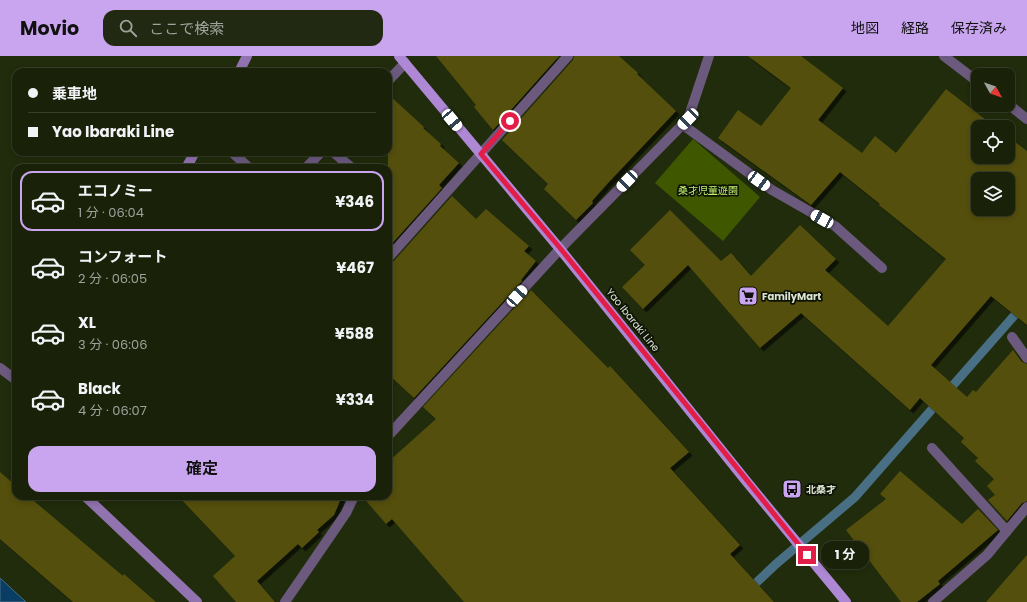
<!DOCTYPE html>
<html lang="ja">
<meta charset="utf-8">
<style>
:root{--surface:#192109;--page:#222912;--text:#f1f3f6;--muted:#9fa39c;--line:#373e2a;--accent:#c8a5ee}
body{margin:0;font-family:Poppins,"Noto Sans JP",sans-serif;background:var(--page);color:var(--text);height:100vh;display:flex;flex-direction:column;font-size:15px;white-space:nowrap}
*{box-sizing:border-box;margin:0}
p{font-size:13px;color:var(--muted)}
.icon{flex:none;width:22px;height:22px;fill:none;stroke:currentColor;stroke-width:2;stroke-linecap:round;stroke-linejoin:round}
.map{position:relative;flex:1;overflow:hidden}
.side{position:absolute;left:12px;top:108px;width:380px;height:336px;display:flex;flex-direction:column;background:var(--surface);border-radius:12px;box-shadow:0 2px 6px #0003,0 0 0 1px var(--line)}
.side>*{flex:none}
.banner{position:absolute;left:12px;top:12px;width:380px;height:88px;border-radius:12px;box-shadow:0 2px 6px #0003,0 0 0 1px var(--line);display:grid;align-content:center;height:88px;padding:0 16px;background:var(--surface)}
.needle{width:26px;rotate:130deg}
.buttons{position:absolute;left:971px;top:12px;display:grid;gap:8px}
.buttons a{display:grid;place-items:center;width:44px;height:44px;border-radius:8px;background:var(--surface);box-shadow:0 2px 6px #0003,0 0 0 1px var(--line);font-size:20px}
.end{position:absolute;width:18px;height:18px;margin:-9px;border:5px solid #e11d48;background:#fff;box-shadow:0 0 0 2px #fff}
.from{border-radius:50%}
.bubble{position:absolute;height:28px;border-radius:12px;background:var(--surface);box-shadow:0 2px 6px #0003,0 0 0 1px var(--line);font-size:13px;font-weight:700;line-height:28px;text-align:center}
.car{position:absolute;width:12px;height:24px;margin:-12px -6px;border-radius:5px;box-shadow:0 0 3px 1px #0007;background:linear-gradient(#fff 24%,#345 0 40%,#fff 0 76%,#345 0 86%,#fff 0)}
.banner b{display:flex;align-items:center;gap:14px;height:38px;font-size:15px}
.banner b+b{border-top:1px solid var(--line)}
.banner i{width:10px;height:10px;background:var(--text)}
ul{padding:7px 0 0;list-style:none}
li{display:flex;align-items:center;gap:12px;height:60px;margin:0 8px 6px;padding:0 8px;border:2px solid transparent;border-radius:12px}
li div{flex:1}
li b{display:block;font-size:15px}
li em{font-style:normal;font-weight:700}
li.current{border-color:var(--accent)}
li>.icon{width:36px;height:36px;stroke-width:1.5}
.button{display:flex;gap:8px;margin-top:auto;padding:8px 16px}
.button a{flex:1;height:46px;border-radius:12px;background:var(--accent);color:#111;font-size:16px;font-weight:700;line-height:46px;text-align:center}
header{display:flex;align-items:center;gap:24px;box-sizing:border-box;height:56px;padding:0 20px;background:var(--accent);color:#111}
header strong{font-size:19px}
nav{display:flex;gap:22px;margin-inline-start:auto;font-size:14px}
.search{width:280px;height:36px;background:var(--page);display:flex;align-items:center;gap:10px;box-sizing:border-box;padding:0 14px;border-radius:12px;color:var(--muted);font-size:15px}
.map>svg:first-child{display:block}
.green{fill:#3f5800}
.water{fill:#093d63;stroke:#486f84}
.lines{fill:none;stroke-linecap:round;stroke-linejoin:round}
.stream{stroke:#486f84;stroke-width:9}
.building{fill:#54500e;fill-rule:evenodd;filter:url(#shadow)}
.lane{stroke:#6b597e;stroke-width:10}
.street{stroke:#6b597e;stroke-width:10}
.secondary{stroke:#9173af;stroke-width:10}
.primary{stroke:#ae88d5;stroke-width:10}
.route{stroke:#e11d48;stroke-width:5}
.labels{text-anchor:middle;dominant-baseline:central;stroke-width:3.5;stroke-linejoin:round;paint-order:stroke}
.park-label{font-size:10px;fill:#c4f36f;stroke:#0d1206}
.poi-label{font-size:10px;font-weight:bold;fill:#dce4d1;stroke:#0d1206;text-anchor:start}
.street-label{font-size:10px;fill:#dce4d1;stroke:#0d1206}
</style>
<header>
<strong>Movio</strong>
<div class="search"><svg class="icon" aria-label="search" viewBox="0 0 24 24"><circle cx="10" cy="10" r="6"/><path d="M15 15l6 6"/></svg>ここで検索</div>
<nav><a>地図</a><a>経路</a><a>保存済み</a></nav>
</header>
<div class="map">
<svg width="1027" height="546" viewBox="0 0 1027 546">
<defs>
<filter id="shadow"><feDropShadow dx="3.5" dy="3.5" stdDeviation="0" flood-color="#0009"/></filter>
</defs>
<rect width="100%" height="100%" fill="#212c0c"/>
<polygon class="green" points="693,83 760,141 723,185 655,127"/>
<polygon class="water" points="0,522 26,546 0,546"/>
<g class="lines">
<polyline class="stream" points="736,546 776,508 855,441 1027,245"/>
</g>
<g class="building">
<polygon points="436,0 559,0 493,74 474,51 476,49"/>
<polygon points="574,0 619,0 638,17 637,18 676,55 608,127 592,145 593,147 576,164 544,133 548,128 502,84 573,4"/>
<path d="M748,0h53l42,32 -25,32 44,33 13,-17 21,17 50,-64 49,38h-17v30h30v-20l19,14v174l-36,-29 -60,69 36,32 6,-7 3,2 37,-42 9,12 5,2v137l-5,2 -15,18 -19,-21 7,-5 -8,-9 7,-7 -19,-18 3,-3 -17,-16 3,-4 -44,-40 -10,12 -109,-97 -41,35 -72,-83 -45,44 -21,-22 23,-22 -15,-15 40,-40 51,51 10,-8 20,23 49,-51 36,34 -11,11 63,56 58,-67 -67,-54 1,-1 -40,-32 -29,33 -93,-67 20,-28 23,16 30,-38zM978,123h30v30h-30z"/>
<polygon points="388,38 424,71 423,72 441,88 440,90 459,107 439,129 442,132 388,192"/>
<polygon points="452,140 476,163 486,153 529,190 524,195 536,205 521,224 522,225 414,342 388,318 388,208 393,206"/>
<polygon points="531,234 608,312 610,310 689,396 670,412 740,489 730,498 774,546 464,546 392,463 386,468 362,440 388,440 388,406 436,363 423,351"/>
<polygon points="900,415 962,468 978,453 998,474 938,525 940,528 917,546 901,546 846,474 886,443 880,438"/>
<polygon points="0,416 16,430 16,440 28,440 123,520 124,518 156,546 73,546 0,483"/>
<polygon points="178,440 342,440 334,459 317,474 319,476 302,492 298,488 257,525 275,546 236,546 213,520 235,500"/>
<polygon points="1027,499 1027,546 986,546"/>
</g>
<g class="lines">
<g class="lane">
<polyline points="333,96 352,112"/>
<polyline points="388,202 568,0"/>
<polyline points="932,392 1007,475"/>
</g>
<g class="street">
<polyline points="944,0 978,26"/>
<polyline points="388,25 405,7"/>
<polyline points="1008,48 1027,63"/>
<polyline points="683,69 772,134 835,170 882,212"/>
<polyline points="232,96 249,112"/>
<polyline points="306,112 321,96"/>
<polyline points="1012,281 1027,302"/>
<polyline points="0,312 16,324"/>
<polyline points="388,380 560,193 688,63 709,0"/>
<polyline points="285,546 346,457 354,440"/>
<polyline points="933,546 987,499 1027,451"/>
</g>
<g class="secondary">
<polyline points="239,16 247,0"/>
<polyline points="186,112 195,96"/>
<polyline points="85,440 197,546"/>
</g>
<polyline class="primary" points="399,0 560,193 747,426 846,546"/>
</g>
<g class="lines">
<polyline class="route" points="510,65 481,98 560,192 807,499"/>
</g>
<defs>
<symbol id="supermarket-square" viewBox="-11 -11 22 22"><rect x="-9" y="-9" width="18" height="18" rx="4" fill="#c8a5ee" stroke="#0d1206"/><path d="M-6-5.5h2.5l.6 2H6L4.5 2H-2.5L-4.4-4H-6ZM-1.5 3.2a1.3 1.3 0 1 0 .1 0ZM3 3.2a1.3 1.3 0 1 0 .1 0Z" fill="#111"/></symbol>
<symbol id="bus-square" viewBox="-11 -11 22 22"><rect x="-9" y="-9" width="18" height="18" rx="4" fill="#c8a5ee" stroke="#0d1206"/><path d="M-5-6H5V4H4V6H2V4H-2V6H-4V4H-5ZM-3.5-4V0h7V-4ZM-3.5 1.2v1.5H-2V1.2ZM2 1.2v1.5H3.5V1.2Z" fill="#111"/></symbol>
</defs>
<g fill-rule="evenodd">
<use href="#supermarket-square" x="737" y="229" width="22" height="22"/>
<use href="#bus-square" x="781" y="422" width="22" height="22"/>
</g>
<g class="labels">
<g class="park-label">
<text x="708" y="134">桑才児童遊園</text>
</g>
<g class="poi-label">
<text x="762" y="240">FamilyMart</text>
<text x="806" y="433">北桑才</text>
</g>
<g class="street-label">
<text transform="translate(633 264) rotate(51)">Yao Ibaraki Line</text>
</g>
</g>
</svg>
<div class="buttons">
<a><svg class="needle" viewBox="-14 -14 28 28"><path d="M0-13l5 13h-10z" fill="#e53935"/><path d="M0 13l5-13h-10z" fill="#9fa39c"/></svg></a>
<a><svg class="icon" aria-label="locate" viewBox="0 0 24 24"><circle cx="12" cy="12" r="6"/><path d="M12 2v4M12 18v4M2 12h4M18 12h4"/></svg></a>
<a><svg class="icon" aria-label="layers" viewBox="0 0 24 24"><path d="M12 4l9 5-9 5-9-5zM3 14l9 5 9-5"/></svg></a>
</div>
<i class="end from" style="left:510px;top:65px"></i>
<i class="end" style="left:807px;top:499px"></i>
<div class="bubble" style="left:821px;top:485px;width:48px">1 分</div>
<i class="car" style="left:688px;top:63px;rotate:224deg"></i>
<i class="car" style="left:452px;top:64px;rotate:140deg"></i>
<i class="car" style="left:627px;top:125px;rotate:224deg"></i>
<i class="car" style="left:759px;top:125px;rotate:126deg"></i>
<i class="car" style="left:822px;top:163px;rotate:299deg"></i>
<i class="car" style="left:517px;top:240px;rotate:42deg"></i>
<div class="banner">
<b><i class="from"></i>乗車地</b>
<b><i></i>Yao Ibaraki Line</b>
</div>
<section class="side">
<ul>
<li class="current"><svg class="icon" aria-label="car" viewBox="0 0 24 24"><path d="M5 17H2v-5l4-1 3-4h7l3 4 3 1v5h-3M9 17h6M6 11h13"/><circle cx="7" cy="17" r="2"/><circle cx="17" cy="17" r="2"/></svg><div><b>エコノミー</b><p>1 分 · 06:04</p></div><em>¥346</em></li>
<li><svg class="icon" aria-label="car" viewBox="0 0 24 24"><path d="M5 17H2v-5l4-1 3-4h7l3 4 3 1v5h-3M9 17h6M6 11h13"/><circle cx="7" cy="17" r="2"/><circle cx="17" cy="17" r="2"/></svg><div><b>コンフォート</b><p>2 分 · 06:05</p></div><em>¥467</em></li>
<li><svg class="icon" aria-label="car" viewBox="0 0 24 24"><path d="M5 17H2v-5l4-1 3-4h7l3 4 3 1v5h-3M9 17h6M6 11h13"/><circle cx="7" cy="17" r="2"/><circle cx="17" cy="17" r="2"/></svg><div><b>XL</b><p>3 分 · 06:06</p></div><em>¥588</em></li>
<li><svg class="icon" aria-label="car" viewBox="0 0 24 24"><path d="M5 17H2v-5l4-1 3-4h7l3 4 3 1v5h-3M9 17h6M6 11h13"/><circle cx="7" cy="17" r="2"/><circle cx="17" cy="17" r="2"/></svg><div><b>Black</b><p>4 分 · 06:07</p></div><em>¥334</em></li>
</ul>
<div class="button"><a>確定</a></div>
</section>
</div>
